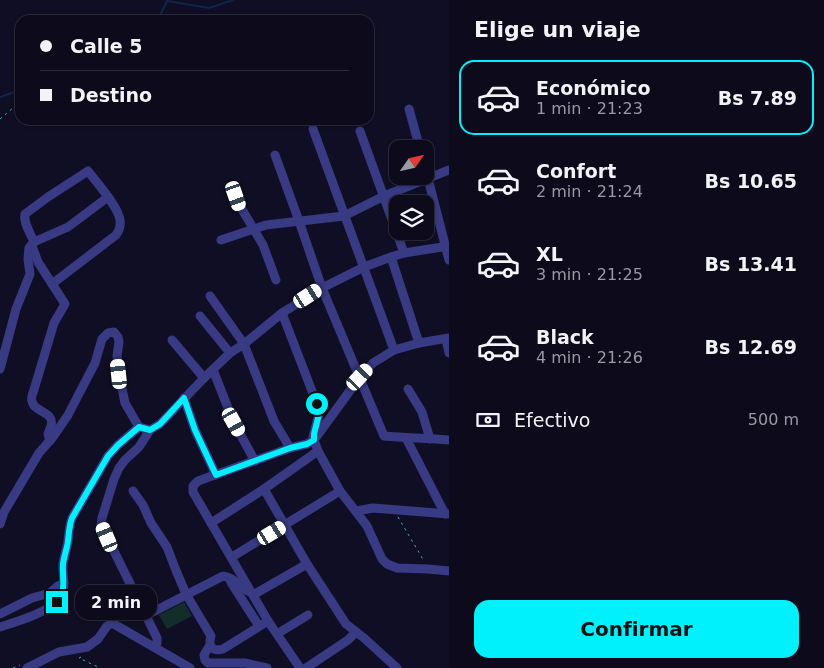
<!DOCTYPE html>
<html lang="es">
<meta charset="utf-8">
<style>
:root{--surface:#0c0a1b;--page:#151324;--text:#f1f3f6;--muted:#9a9aa3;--line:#2c2b3a;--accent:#00f1fc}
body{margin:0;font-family:"DejaVu Sans",sans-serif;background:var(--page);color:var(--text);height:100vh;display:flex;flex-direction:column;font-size:19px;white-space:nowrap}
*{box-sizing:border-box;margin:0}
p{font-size:16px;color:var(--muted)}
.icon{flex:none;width:28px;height:28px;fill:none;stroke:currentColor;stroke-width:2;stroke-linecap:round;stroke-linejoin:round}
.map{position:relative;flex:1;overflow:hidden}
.side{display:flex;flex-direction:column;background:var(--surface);width:375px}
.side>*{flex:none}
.banner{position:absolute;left:15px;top:15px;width:359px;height:110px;border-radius:15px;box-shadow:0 1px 4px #0004,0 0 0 1px var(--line);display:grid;align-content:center;height:110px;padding:0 25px;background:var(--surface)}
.needle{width:32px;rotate:56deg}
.controls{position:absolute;left:389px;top:140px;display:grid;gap:10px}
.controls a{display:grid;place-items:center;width:45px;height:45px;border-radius:10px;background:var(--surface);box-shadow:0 1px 4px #0004,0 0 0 1px var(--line);font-size:25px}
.end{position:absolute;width:22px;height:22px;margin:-11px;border:6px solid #00f1fc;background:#111;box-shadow:0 0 0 2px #111}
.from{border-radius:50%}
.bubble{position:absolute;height:35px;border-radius:15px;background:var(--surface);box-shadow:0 1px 4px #0004,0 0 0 1px var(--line);font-size:16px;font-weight:800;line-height:35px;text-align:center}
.car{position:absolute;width:15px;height:30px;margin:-15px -8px;border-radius:6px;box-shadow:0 0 4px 1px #0007;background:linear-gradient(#fff 24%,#345 0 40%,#fff 0 76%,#345 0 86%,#fff 0)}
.banner b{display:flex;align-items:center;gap:18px;height:48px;font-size:19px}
.banner b+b{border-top:1px solid var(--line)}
.banner i{width:12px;height:12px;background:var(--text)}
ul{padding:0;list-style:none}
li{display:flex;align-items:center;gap:15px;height:75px;margin:0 10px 8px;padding:0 15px;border:2px solid transparent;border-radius:15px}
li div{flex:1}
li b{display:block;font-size:19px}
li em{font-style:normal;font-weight:800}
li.selected{border-color:var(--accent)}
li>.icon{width:45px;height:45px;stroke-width:1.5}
h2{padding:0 25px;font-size:22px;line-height:60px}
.pay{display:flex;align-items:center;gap:12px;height:55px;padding:0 25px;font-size:19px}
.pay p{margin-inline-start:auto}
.button{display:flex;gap:10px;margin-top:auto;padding:10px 25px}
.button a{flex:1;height:58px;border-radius:15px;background:var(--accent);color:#111;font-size:20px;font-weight:800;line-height:58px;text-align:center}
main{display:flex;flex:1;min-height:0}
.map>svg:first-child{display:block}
.park{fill:#112e2b}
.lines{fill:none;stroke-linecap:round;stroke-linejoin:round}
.stream{stroke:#0c274a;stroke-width:2}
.path{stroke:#2db7a6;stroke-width:1;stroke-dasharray:2.5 4;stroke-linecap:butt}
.minor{stroke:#383a83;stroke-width:9}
.route{stroke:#00f1fc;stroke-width:6}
</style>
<main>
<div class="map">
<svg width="449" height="668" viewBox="0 0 449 668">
<rect width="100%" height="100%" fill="#100e24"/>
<polygon class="park" points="184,602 192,616 167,629 159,615"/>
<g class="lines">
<g class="stream">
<polyline points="158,20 167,1 209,8 233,0"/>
<polyline points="0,97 20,90"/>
</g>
<g class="path">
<polyline points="0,119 20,102"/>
<polyline points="398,517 424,561"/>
<polyline points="81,657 79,658 100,668"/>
<polyline points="13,668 20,665"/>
</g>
<g class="minor">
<polyline points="409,109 420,149"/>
<polyline points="313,129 394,350"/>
<polyline points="360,131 404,253"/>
<path d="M275,155l24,66 23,67 62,148c22,2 43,2 65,4"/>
<polyline points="425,167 449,260"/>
<polyline points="233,186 240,206 263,245 276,280"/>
<polyline points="221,240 266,225 344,216 384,196 449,170"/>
<path d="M34,242c-3,-8 -11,-19 -9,-28l23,-17 40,-26c9,12 30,35 32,49 1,6 -1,11 -4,15l-64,49"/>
<path d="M32,246l6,16 27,42 -11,19 -21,70c-1,1 -2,7 -1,8 2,12 23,10 19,25 -1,3 -2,5 -3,8l2,7"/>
<polyline points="391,257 419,343"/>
<polyline points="210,296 244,344 274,421 290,448"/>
<polyline points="282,313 317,404 319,414 313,437 318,451 340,491 367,526 382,559 387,564 397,568 428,569 449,571"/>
<polyline points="200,316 230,353"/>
<polyline points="446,339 449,353"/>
<polyline points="172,340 204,378"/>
<polyline points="0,369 16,309 30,274 28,259 29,248 34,242 68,227 108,197"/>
<polyline points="213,370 234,423 255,461"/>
<polyline points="408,389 422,412 430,439"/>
<polyline points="184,398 195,430 216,475"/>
<polyline points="150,430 139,447 125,460 119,468 114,479 102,518 101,525 157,638 157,643 155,647"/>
<polyline points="406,438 445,514"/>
<polyline points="264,489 307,564 346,624 364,638 397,668"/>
<path d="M133,491l10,14 8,18 16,24 8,21 11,26 25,42c-3,10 1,16 12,13l45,-28"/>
<polyline points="356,511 373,508 449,514"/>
<polyline points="211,523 264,489 318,451"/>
<polyline points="0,524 4,512 39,453 53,437 68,415 95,363 102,339 108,333 114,332 118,337 119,342 117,356 119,374 125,403 139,427 150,430 160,424 204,378 230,353 244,344 282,313 322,288 364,267 391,257 404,253 449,246"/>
<polyline points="232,557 340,491"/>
<polyline points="229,578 232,584 259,626"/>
<polyline points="253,595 307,564"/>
<polyline points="0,614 32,598 50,593 58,586 64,583"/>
<path d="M147,615l76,-39c11,1 17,12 27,16"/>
<path d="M0,627c16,-5 50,-15 60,-29 7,-10 2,-23 3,-34 1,-8 4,-15 5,-23 1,-8 1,-15 4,-23l36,-62 10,-11 21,-18"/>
<polyline points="277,634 308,615"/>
<polyline points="210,645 204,655 205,660 208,663 245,663 267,668"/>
<polyline points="27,668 59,652 87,647 98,639 107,626 112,623 190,668"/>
<polyline points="300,668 268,621 193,492 193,486 198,481 290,448 307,444 314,440 360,377 373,363 394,350 419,343 449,338"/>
<polyline points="306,668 348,640 356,632"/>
</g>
</g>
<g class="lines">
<path class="route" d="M57,602c10,-12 5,-24 6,-38 1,-8 4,-15 5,-23 1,-8 1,-15 4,-23l36,-62 10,-11 21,-18 11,3 10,-6 24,-26 11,32 21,45 74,-27 17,-4 7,-4v-6l5,-20 -2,-10"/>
</g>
</svg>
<div class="controls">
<a><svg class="needle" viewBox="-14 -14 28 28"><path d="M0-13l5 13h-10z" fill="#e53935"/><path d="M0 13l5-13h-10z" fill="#9a9aa3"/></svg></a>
<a><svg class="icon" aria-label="layers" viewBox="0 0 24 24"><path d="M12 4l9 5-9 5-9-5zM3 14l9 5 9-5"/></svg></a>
</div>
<i class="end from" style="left:317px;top:404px"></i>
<i class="end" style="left:57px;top:602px"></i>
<div class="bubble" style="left:75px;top:585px;width:82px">2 min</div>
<i class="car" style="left:236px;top:196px;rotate:161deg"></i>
<i class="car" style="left:308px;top:296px;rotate:57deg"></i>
<i class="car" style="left:119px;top:374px;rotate:354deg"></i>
<i class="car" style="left:360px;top:377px;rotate:43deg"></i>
<i class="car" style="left:234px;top:422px;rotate:151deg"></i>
<i class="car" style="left:272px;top:533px;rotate:59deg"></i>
<i class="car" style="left:107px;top:537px;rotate:337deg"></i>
<div class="banner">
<b><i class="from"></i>Calle 5</b>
<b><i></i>Destino</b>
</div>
</div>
<section class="side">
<h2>Elige un viaje</h2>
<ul>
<li class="selected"><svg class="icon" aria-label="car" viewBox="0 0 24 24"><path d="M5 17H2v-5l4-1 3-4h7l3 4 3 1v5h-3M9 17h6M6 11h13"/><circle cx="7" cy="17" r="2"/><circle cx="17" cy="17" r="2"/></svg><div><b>Económico</b><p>1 min · 21:23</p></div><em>Bs 7.89</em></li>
<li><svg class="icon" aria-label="car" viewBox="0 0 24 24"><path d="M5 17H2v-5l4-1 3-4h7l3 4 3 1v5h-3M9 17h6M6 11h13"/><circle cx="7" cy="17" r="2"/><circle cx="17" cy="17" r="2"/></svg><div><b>Confort</b><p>2 min · 21:24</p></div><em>Bs 10.65</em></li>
<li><svg class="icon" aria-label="car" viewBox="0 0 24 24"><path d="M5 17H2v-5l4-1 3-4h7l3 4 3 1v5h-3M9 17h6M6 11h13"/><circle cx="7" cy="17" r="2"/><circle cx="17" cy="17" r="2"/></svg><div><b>XL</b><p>3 min · 21:25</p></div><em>Bs 13.41</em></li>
<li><svg class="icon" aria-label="car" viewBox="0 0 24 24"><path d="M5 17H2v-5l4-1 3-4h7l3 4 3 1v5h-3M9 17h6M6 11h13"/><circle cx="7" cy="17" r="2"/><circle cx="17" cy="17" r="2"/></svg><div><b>Black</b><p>4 min · 21:26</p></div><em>Bs 12.69</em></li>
</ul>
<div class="pay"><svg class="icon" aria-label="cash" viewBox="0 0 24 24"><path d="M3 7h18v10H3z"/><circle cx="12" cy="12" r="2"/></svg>Efectivo<p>500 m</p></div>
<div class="button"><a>Confirmar</a></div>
</section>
</main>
